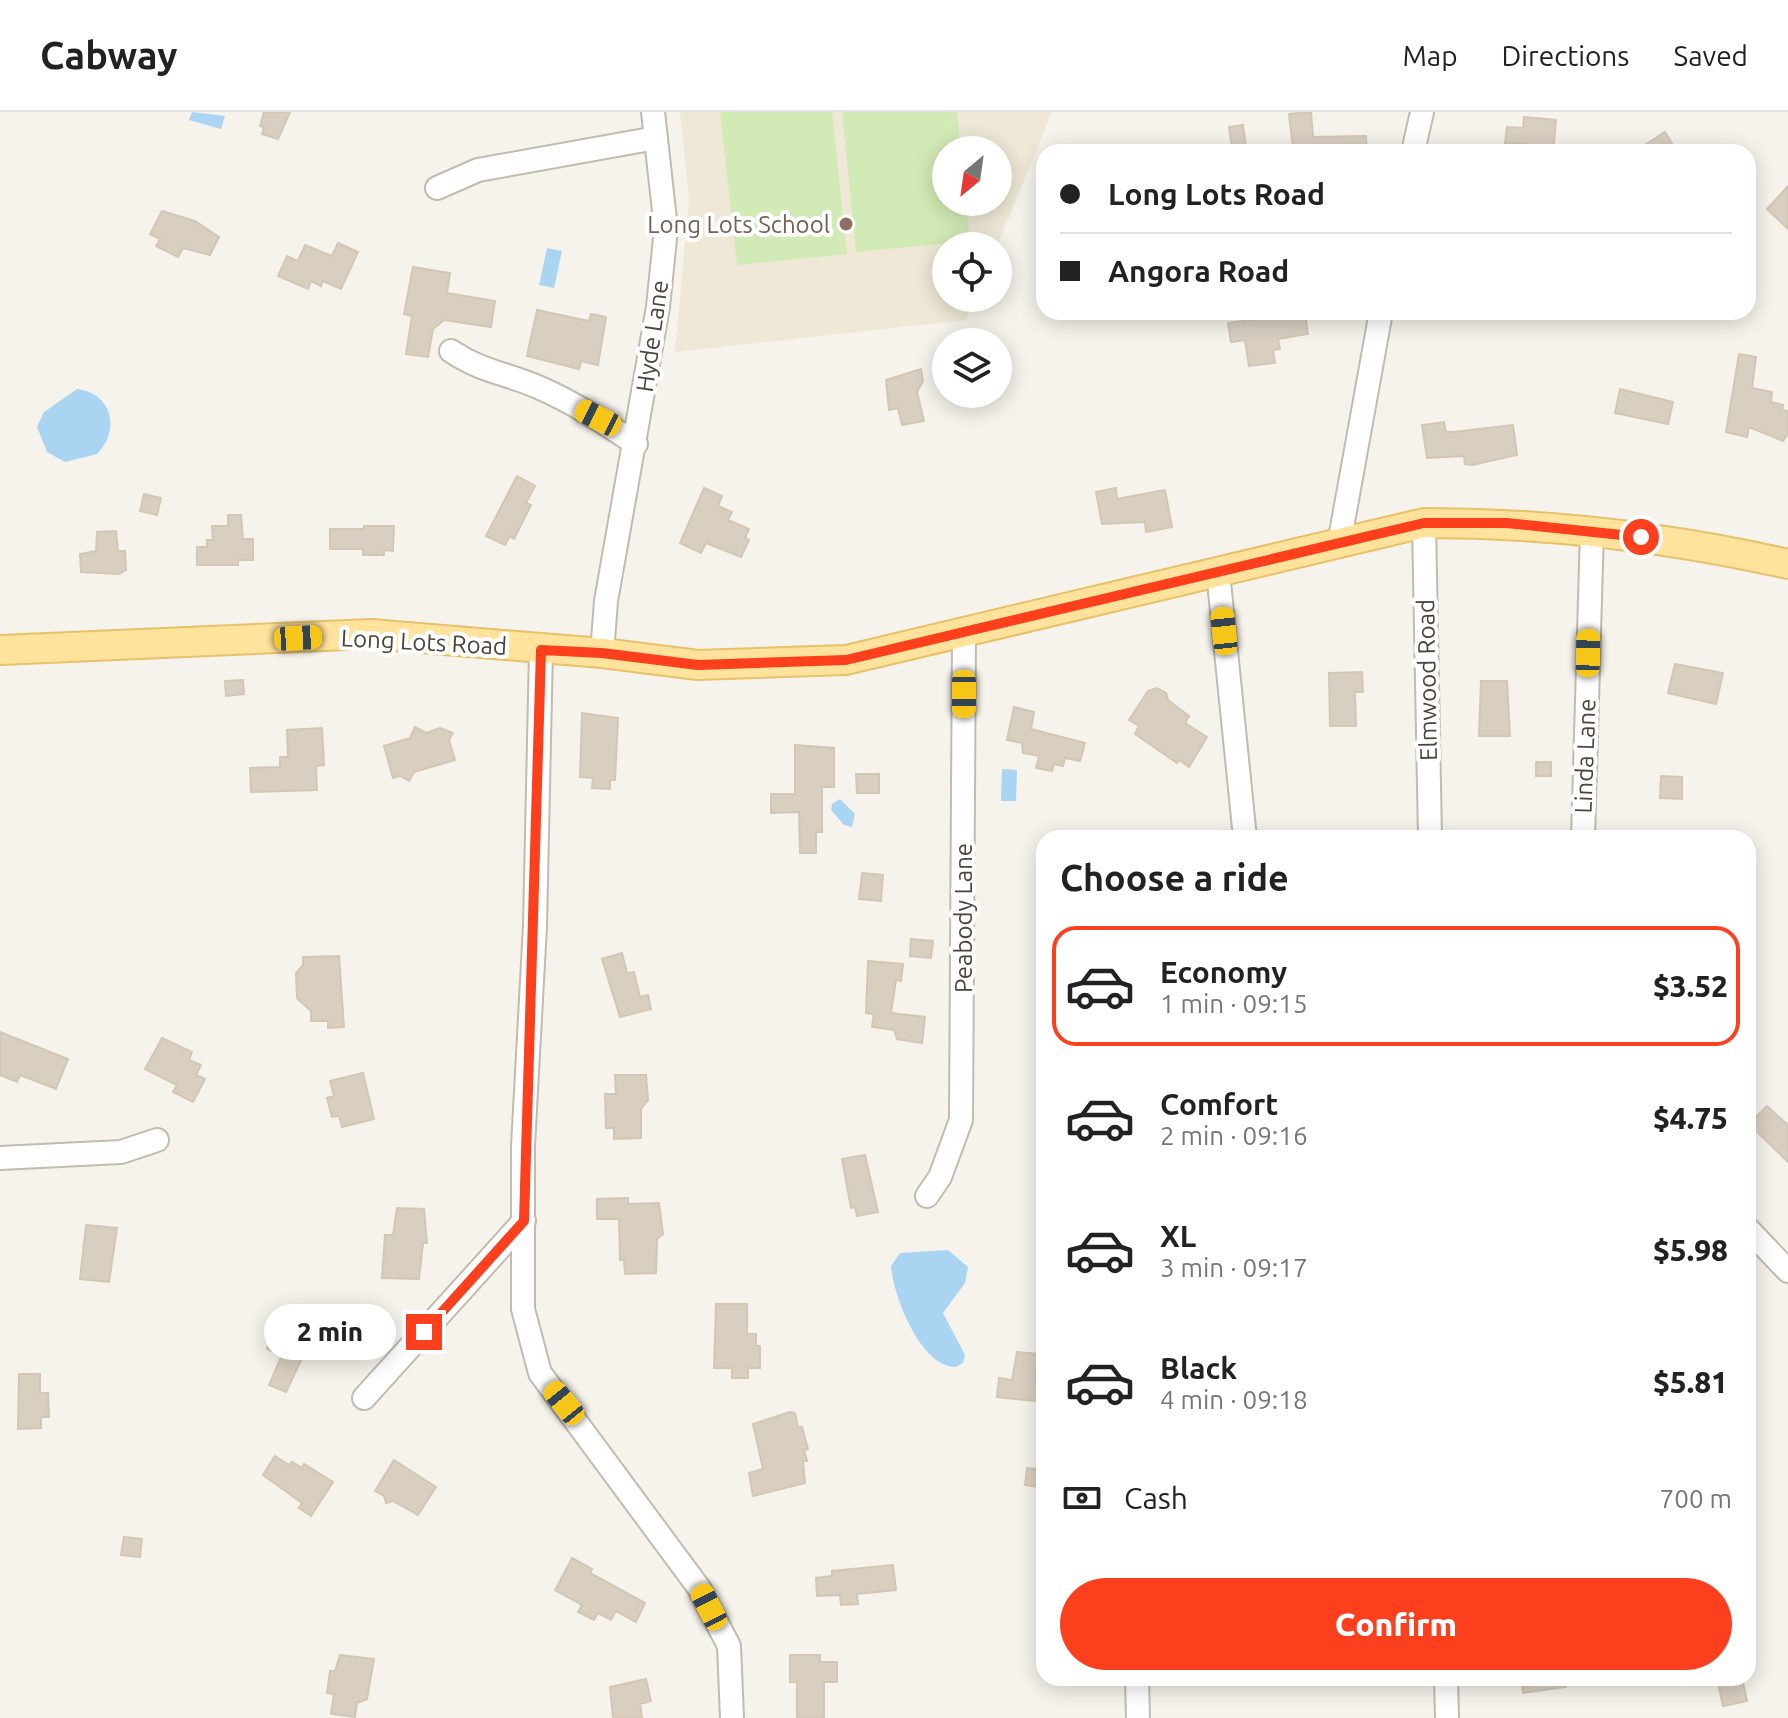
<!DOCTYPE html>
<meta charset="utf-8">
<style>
:root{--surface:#fff;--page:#f6f6f6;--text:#222;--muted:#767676;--line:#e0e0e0;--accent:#fc3f1d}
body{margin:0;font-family:Ubuntu,sans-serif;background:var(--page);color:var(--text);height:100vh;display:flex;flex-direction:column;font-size:30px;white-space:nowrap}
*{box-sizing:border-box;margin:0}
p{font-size:26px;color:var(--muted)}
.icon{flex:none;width:44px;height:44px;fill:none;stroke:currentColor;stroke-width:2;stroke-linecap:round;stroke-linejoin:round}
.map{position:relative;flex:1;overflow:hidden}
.panel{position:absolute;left:1036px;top:718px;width:720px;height:856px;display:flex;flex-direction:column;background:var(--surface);border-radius:24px;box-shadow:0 4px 20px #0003}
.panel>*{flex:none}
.top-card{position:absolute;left:1036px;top:32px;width:720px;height:176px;border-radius:24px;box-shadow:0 4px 20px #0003;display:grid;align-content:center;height:176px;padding:0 24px;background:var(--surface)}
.needle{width:52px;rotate:209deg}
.controls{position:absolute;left:932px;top:24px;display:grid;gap:16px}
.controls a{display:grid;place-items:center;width:80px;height:80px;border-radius:50%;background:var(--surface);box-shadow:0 4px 20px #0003;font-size:40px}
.end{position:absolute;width:36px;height:36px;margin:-18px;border:10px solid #fc3f1d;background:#fff;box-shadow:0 0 0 4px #fff}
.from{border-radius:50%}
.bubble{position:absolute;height:56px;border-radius:28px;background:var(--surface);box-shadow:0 4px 20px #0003;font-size:26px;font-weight:800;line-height:56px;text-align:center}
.car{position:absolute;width:24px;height:48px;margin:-24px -12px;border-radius:10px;box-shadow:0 0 6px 2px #0007;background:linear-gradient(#f5c518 24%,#345 0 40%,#f5c518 0 76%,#345 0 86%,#f5c518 0)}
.top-card b{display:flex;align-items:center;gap:28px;height:76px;font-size:30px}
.top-card b+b{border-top:2px solid var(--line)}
.top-card i{width:20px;height:20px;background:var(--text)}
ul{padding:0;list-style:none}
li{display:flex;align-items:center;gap:24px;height:120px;margin:0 16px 12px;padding:0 8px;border:4px solid transparent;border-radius:24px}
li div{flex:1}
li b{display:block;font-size:30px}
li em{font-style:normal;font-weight:800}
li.current{border-color:var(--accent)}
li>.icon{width:72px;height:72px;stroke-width:1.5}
h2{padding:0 24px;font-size:36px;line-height:96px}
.pay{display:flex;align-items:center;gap:20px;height:88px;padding:0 24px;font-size:30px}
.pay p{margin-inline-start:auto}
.cta{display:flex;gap:16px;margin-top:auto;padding:16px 24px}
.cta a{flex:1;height:92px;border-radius:48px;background:var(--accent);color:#fff;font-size:32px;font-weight:800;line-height:92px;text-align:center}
header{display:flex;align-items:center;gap:48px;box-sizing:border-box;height:112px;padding:0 40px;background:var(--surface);border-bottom:2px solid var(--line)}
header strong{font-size:38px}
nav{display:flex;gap:44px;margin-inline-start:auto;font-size:28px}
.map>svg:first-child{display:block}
.education{fill:#efe8d6;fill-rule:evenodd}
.green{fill:#d2eab5}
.water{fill:#a9d4f2}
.building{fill:#d8cfc1;stroke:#d3c7b4;stroke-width:2}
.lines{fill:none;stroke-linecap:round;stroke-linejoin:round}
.minor-casing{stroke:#c2bbae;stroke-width:26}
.major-casing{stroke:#e6c16a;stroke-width:32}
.minor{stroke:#fff;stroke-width:22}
.major{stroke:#ffe39c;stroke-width:28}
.route{stroke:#fc3f1d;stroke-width:10}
.education-dot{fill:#8d6e63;stroke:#fff;stroke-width:3}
.labels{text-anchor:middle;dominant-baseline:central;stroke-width:8;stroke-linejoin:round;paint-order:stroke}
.education-label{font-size:24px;fill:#785e54;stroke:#fff;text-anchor:end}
.street-label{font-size:24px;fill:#4b4439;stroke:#fff}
</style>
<header>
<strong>Cabway</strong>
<nav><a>Map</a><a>Directions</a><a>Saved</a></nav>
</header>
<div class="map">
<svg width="1788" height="1606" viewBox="0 0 1788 1606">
<rect width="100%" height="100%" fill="#f6f3ec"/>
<path class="education" d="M680,0h372l-55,134h-51v52h29l-9,22 -291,32 14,-152zM946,38h52v52h-52z"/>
<g class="green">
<polygon points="720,0 832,0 847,142 737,153"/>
<polygon points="842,0 957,0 961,38 946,38 946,90 966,90 970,129 856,140"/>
</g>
<g class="water">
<polygon points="192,0 225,4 221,17 189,8"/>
<polygon points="547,136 562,139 554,176 539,173"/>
<path d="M77,277c35,4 44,41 20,65l-32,8 -18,-10 -10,-25 7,-15z"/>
<polygon points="1002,657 1017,658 1016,689 1001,689"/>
<polygon points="840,687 855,702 852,715 844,713 831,698 832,692"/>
<path d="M948,1138l20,17 -3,16 -22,30 22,42 -2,8 -8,4c-35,-1 -62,-72 -64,-101l9,-13z"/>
</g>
<g class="building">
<polygon points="264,0 290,0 278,27 262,22 264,15 260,14"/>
<polygon points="1311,0 1313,25 1366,24 1367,40 1293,37 1289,2"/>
<polygon points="1524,5 1556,8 1553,40 1533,40 1533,33 1505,31 1507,15 1523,16"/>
<polygon points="1243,13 1246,34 1232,36 1229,15"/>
<polygon points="1665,20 1677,40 1634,40"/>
<polygon points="1788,74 1788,117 1767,97"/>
<polygon points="162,99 195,109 219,125 210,143 183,136 178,145 156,134 160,127 150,122"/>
<polygon points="338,131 358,140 341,177 323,169 321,174 311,169 308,177 278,164 287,144 298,149 305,133 332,144"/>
<polygon points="413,155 450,161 447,181 495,189 491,215 444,208 433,217 428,245 406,242 412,204 404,202"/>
<polygon points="537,198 589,209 591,202 606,205 598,253 581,249 579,257 527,244"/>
<polygon points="1305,200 1308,222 1278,227 1280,237 1273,238 1275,251 1249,254 1245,228 1231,230 1228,211"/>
<polygon points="1739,242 1756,245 1752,276 1772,280 1771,290 1783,293 1782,298 1788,299 1788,321 1783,329 1749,315 1747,325 1726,320"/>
<polygon points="921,257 923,269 917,280 924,309 902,313 898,296 889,298 886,268"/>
<polygon points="1620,277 1673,290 1668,312 1615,301"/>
<polygon points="1444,310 1446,320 1453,320 1513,313 1517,343 1472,353 1465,352 1464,344 1427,346 1422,313"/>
<polygon points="517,364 535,374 526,391 531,393 514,427 510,424 505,433 486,424"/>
<polygon points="704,376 722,384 718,394 732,400 728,408 749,417 745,426 749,428 741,445 706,431 701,441 680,431"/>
<polygon points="1116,376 1117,387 1165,378 1172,415 1146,420 1145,410 1102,412 1096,380"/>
<polygon points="144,382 161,386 157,403 140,399"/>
<polygon points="228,403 241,403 243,427 253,427 253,448 238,448 238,453 197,453 197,435 207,435 207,428 213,428 212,414 228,414"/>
<polygon points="364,414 394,414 393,439 384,438 384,443 363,443 363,437 330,437 330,417 364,417"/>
<polygon points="116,419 118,439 125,439 126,458 119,462 81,460 80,442 96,439 97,420"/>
<polygon points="1675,552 1723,561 1716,592 1668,581"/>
<polygon points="1362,560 1363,580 1355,580 1356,614 1330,614 1329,561"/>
<polygon points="243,568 244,582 226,584 225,569"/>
<polygon points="1481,569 1507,569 1510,624 1479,624"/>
<polygon points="1157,576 1166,581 1168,588 1189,604 1185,611 1207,625 1189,655 1179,648 1177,651 1135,622 1139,614 1129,608 1148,579"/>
<polygon points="1014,595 1034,600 1031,617 1085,631 1080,649 1065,646 1063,654 1054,652 1052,659 1036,656 1039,644 1023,641 1022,631 1007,628"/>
<polygon points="582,601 618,606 615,668 610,668 610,677 592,676 593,666 580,665"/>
<polygon points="415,615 426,621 440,616 453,621 449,628 455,648 414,660 409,669 400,664 393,666 384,634 410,626"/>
<polygon points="322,616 324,653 316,654 317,678 251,680 250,656 280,655 280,645 288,645 287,618"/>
<polygon points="795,633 834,636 834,675 822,675 822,720 816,720 816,741 800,741 799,700 771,701 771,682 795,682"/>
<rect x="1536" y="650" width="15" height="14"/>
<polygon points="856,662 879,662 879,681 857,681"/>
<polygon points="1661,664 1682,665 1682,687 1660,686"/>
<polygon points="862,761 883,763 881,789 859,787"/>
<polygon points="911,827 933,829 931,846 910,844"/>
<polygon points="622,841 627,861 634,860 640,885 648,883 651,897 620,905 602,847"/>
<polygon points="339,844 344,915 328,916 328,909 311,909 311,899 297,886 296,861 303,853 303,845"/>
<polygon points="868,849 903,852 901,869 896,868 891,901 925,905 922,931 897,927 894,918 872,915 874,902 866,901"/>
<polygon points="0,920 68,947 56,977 20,963 17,970 0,963"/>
<polygon points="162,926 192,940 189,948 201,953 196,963 205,967 193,990 173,980 177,973 145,957"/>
<polygon points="363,961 374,1007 342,1015 339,1004 332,1005 327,986 334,984 330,969"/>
<polygon points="615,963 646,963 648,988 641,997 641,1026 614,1027 614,1016 606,1016 605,982 616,982"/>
<polygon points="1767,994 1788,1013 1788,1050 1749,1012"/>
<polygon points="865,1043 878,1100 857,1104 855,1095 851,1096 842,1047"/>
<polygon points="628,1086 628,1092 659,1091 663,1122 657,1127 656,1161 625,1162 624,1148 620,1148 619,1107 597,1107 597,1087"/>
<polygon points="397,1096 424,1097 427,1131 423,1131 419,1167 382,1166 385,1123 393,1123"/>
<polygon points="86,1113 117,1116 109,1170 80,1167"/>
<polygon points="716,1192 747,1192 747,1222 756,1222 756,1234 760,1234 760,1256 748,1256 748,1266 732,1266 732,1256 714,1256"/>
<polygon points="299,1205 318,1213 286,1280 269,1273 282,1243 267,1237 272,1224 288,1230"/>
<polygon points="1017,1240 1038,1242 1035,1268 1044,1268 1044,1290 997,1285 999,1266 1012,1268"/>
<polygon points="19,1262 40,1262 40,1281 48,1281 49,1305 41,1305 41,1316 18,1317"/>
<polygon points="790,1300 795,1301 798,1315 802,1315 808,1337 804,1338 807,1349 803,1349 805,1371 753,1384 749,1361 763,1357 753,1312"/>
<polygon points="275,1344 289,1353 292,1350 302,1356 304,1352 333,1370 311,1404 299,1396 302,1391 263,1363"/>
<polygon points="394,1348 436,1375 418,1403 393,1389 386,1391 384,1384 375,1379"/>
<polygon points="1027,1356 1044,1358 1044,1376 1025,1373"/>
<polygon points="124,1425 142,1427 140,1445 121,1443"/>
<polygon points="572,1446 592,1457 590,1461 645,1491 636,1510 616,1499 611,1508 598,1501 594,1508 578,1500 582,1493 555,1478"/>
<polygon points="893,1453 896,1478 857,1482 858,1492 841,1493 840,1483 817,1484 816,1466 832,1464 832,1459"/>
<polygon points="340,1543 374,1547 367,1587 357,1591 355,1605 331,1602 334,1582 327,1581 330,1559 335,1559"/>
<polygon points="790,1543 820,1543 820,1550 837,1550 837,1570 824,1570 824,1606 797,1606 797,1570 790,1570"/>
<polygon points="1521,1566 1565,1566 1566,1575 1523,1581"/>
<polygon points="1717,1566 1742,1566 1747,1589 1723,1594"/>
<polygon points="646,1567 651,1589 640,1592 642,1606 613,1606 610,1575"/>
</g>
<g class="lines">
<defs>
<g id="minor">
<polyline points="1413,40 1422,0"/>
<polyline points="437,76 478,58 656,26"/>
<path d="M451,239c31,21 55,22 87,36 35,15 67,36 98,57"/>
<polyline points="1424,411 1430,726"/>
<polyline points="1339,432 1381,200"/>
<polyline points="1218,460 1245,726"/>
<polyline points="541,538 535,814 523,1034 523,1197 540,1261 699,1476 729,1534 732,1606"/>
<polyline points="602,541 606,489 658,195 666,117 653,0"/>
<polyline points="1583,726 1592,418"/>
<polyline points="0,1046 121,1040 157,1028"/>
<polyline points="927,1084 940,1065 961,1008 964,520"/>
<polyline points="1748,1117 1788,1159"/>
<polyline points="364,1286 524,1109"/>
<polyline points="1137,1566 1138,1606"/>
<polyline points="1446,1566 1447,1606"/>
</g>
<path id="major" d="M0,538l371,-16 231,19 96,12 148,-5 578,-137c124,0 244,14 364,41"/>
</defs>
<use href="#minor" class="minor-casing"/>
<use href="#major" class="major-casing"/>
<use href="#minor" class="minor"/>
<use href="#major" class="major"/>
</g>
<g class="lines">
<polyline class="route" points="424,1220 524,1109 541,538 602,541 698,553 846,548 1424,411 1507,411 1641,425"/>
</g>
<circle class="education-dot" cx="846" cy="112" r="8"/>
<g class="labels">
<g class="education-label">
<text x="830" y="112">Long Lots School</text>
</g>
<g class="street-label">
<text transform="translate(652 224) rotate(-82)">Hyde Lane</text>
<text transform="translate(424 530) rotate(3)">Long Lots Road</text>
<text transform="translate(1427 568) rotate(-91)">Elmwood Road</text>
<text transform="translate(1585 644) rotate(-88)">Linda Lane</text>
<text transform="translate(963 806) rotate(-90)">Peabody Lane</text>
</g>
</g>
</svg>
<div class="controls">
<a><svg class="needle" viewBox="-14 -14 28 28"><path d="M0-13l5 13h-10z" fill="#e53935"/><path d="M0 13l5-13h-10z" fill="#767676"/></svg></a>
<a><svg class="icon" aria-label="locate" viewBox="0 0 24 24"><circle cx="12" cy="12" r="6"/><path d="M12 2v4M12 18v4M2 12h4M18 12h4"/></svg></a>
<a><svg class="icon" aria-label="layers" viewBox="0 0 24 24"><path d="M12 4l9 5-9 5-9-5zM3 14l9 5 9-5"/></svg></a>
</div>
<i class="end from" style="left:1641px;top:425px"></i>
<i class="end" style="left:424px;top:1220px"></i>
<div class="bubble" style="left:264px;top:1192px;width:132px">2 min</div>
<i class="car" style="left:598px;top:306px;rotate:297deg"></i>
<i class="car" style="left:1224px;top:519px;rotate:354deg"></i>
<i class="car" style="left:298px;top:526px;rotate:87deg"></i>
<i class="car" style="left:1588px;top:541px;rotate:1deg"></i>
<i class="car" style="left:964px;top:582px;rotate:180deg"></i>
<i class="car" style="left:564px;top:1291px;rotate:321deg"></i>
<i class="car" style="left:709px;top:1495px;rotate:333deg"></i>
<div class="top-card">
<b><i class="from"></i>Long Lots Road</b>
<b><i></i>Angora Road</b>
</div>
<section class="panel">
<h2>Choose a ride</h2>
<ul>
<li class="current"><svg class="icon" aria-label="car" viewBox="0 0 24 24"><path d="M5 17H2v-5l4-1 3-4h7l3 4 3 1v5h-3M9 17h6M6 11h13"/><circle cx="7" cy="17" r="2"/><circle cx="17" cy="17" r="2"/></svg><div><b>Economy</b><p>1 min · 09:15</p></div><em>$3.52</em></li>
<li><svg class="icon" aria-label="car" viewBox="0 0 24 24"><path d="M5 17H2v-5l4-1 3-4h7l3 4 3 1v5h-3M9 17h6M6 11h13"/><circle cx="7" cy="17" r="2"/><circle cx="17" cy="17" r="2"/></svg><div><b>Comfort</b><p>2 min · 09:16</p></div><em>$4.75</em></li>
<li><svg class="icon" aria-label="car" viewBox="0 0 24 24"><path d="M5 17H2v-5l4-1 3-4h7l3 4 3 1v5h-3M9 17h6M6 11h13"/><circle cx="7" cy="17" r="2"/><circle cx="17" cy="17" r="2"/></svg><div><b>XL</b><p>3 min · 09:17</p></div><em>$5.98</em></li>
<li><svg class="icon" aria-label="car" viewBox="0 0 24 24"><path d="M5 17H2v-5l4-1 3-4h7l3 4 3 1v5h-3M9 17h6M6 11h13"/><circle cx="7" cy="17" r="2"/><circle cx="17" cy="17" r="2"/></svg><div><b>Black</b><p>4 min · 09:18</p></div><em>$5.81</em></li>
</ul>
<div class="pay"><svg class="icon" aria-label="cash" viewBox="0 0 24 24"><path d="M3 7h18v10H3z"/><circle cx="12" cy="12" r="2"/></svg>Cash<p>700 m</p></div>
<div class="cta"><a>Confirm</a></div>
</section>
</div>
